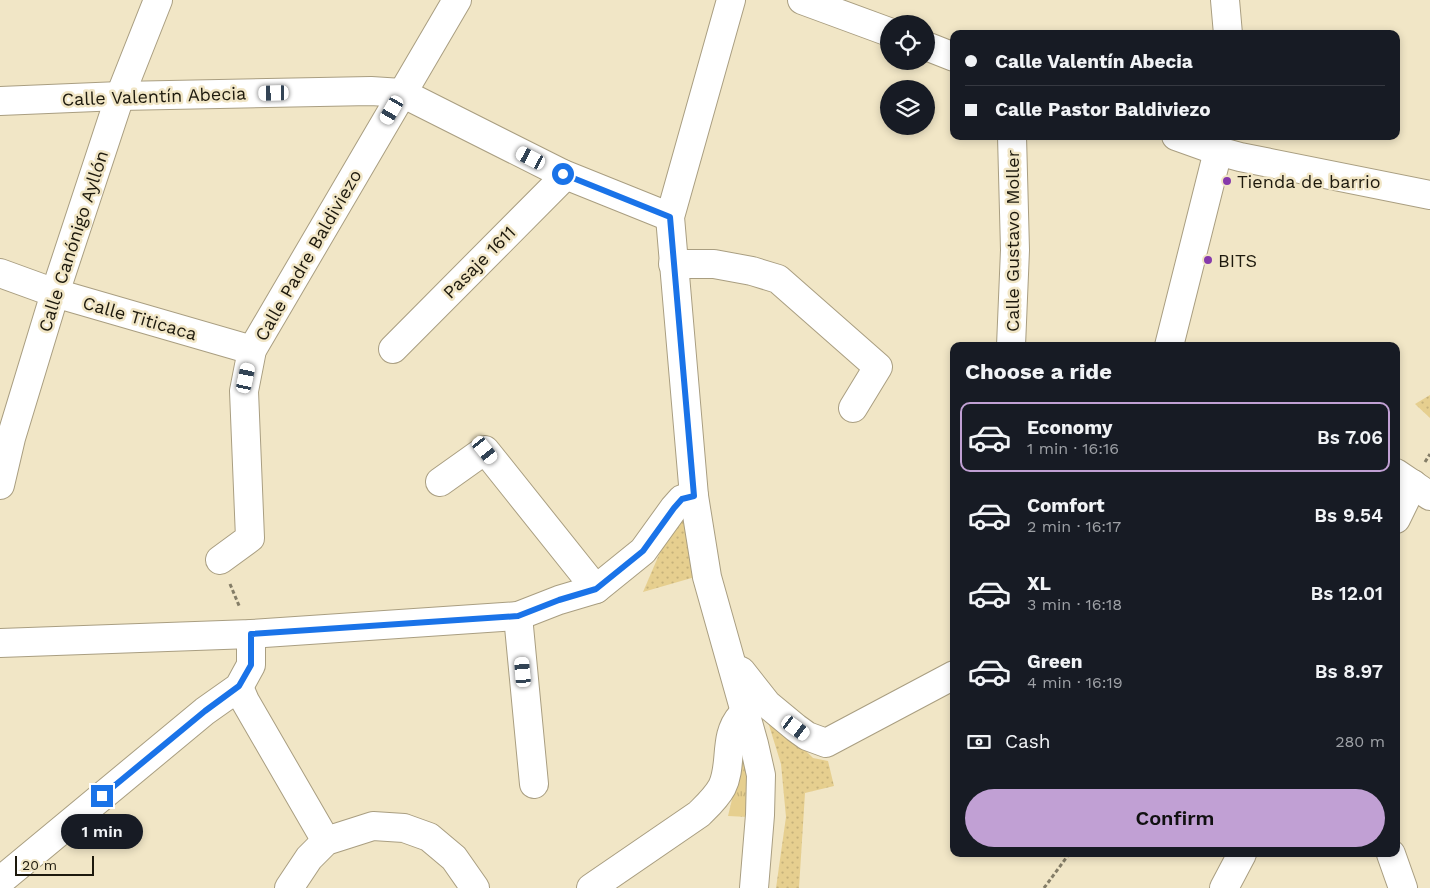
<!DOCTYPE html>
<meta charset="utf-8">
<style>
:root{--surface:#171b24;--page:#20242c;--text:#f1f3f6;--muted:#9ea1a6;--line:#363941;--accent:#c1a0d4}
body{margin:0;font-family:"Work Sans",sans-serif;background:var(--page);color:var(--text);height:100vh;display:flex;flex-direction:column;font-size:19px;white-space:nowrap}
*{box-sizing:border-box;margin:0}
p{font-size:16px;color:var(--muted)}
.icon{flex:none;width:28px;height:28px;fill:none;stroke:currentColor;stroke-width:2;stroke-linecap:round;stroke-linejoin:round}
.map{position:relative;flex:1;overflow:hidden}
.details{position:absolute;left:950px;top:342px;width:450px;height:515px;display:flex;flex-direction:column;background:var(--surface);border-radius:10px;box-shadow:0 2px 8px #0003}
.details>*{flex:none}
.guide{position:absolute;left:950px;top:30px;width:450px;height:110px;border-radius:10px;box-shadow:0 2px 8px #0003;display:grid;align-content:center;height:110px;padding:0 15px;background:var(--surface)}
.tools{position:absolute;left:880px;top:15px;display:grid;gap:10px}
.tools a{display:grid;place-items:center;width:55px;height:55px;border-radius:50%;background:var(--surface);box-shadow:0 2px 8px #0003;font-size:25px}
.scale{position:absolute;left:15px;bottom:12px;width:79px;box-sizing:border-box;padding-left:5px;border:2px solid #1d190d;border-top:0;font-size:14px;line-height:18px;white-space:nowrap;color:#1d190d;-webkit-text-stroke:4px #f1e6c6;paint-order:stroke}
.end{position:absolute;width:22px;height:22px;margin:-11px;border:6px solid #1a73e8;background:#fff;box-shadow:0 0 0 2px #fff}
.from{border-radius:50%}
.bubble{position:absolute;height:35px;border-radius:18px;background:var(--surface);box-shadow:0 2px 8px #0003;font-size:16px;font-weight:600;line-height:35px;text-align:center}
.car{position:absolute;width:15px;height:30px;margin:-15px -8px;border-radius:6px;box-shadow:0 0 4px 1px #0007;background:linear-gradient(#fff 24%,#345 0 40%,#fff 0 76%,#345 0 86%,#fff 0)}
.guide b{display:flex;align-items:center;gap:18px;height:48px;font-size:19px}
.guide b+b{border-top:1px solid var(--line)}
.guide i{width:12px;height:12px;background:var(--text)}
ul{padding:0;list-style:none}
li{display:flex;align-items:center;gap:15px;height:70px;margin:0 10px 8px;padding:0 5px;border:2px solid transparent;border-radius:10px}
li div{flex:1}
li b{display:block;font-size:19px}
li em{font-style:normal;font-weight:600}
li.selected{border-color:var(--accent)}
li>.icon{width:45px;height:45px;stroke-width:1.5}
h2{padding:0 15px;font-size:22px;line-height:60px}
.pay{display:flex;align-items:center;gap:12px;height:55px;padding:0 15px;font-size:19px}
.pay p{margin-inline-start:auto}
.cta{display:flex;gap:10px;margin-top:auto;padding:10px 15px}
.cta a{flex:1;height:58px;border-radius:30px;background:var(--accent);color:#111;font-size:20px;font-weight:600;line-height:58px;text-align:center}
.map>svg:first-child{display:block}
.grass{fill:url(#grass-tufts)}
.park{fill:url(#park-dots)}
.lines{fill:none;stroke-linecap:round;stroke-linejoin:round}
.minor-casing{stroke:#a99e81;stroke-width:30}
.path{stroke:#847d67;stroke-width:3;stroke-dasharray:4 2.5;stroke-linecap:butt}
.minor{stroke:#fff;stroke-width:28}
.route{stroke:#1a73e8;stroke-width:6}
.poi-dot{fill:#863aab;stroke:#f1e6c6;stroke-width:2}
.labels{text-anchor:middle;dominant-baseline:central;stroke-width:5;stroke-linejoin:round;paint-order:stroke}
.street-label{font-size:18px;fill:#1d190d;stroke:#f1e6c6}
.poi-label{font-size:18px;fill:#1d190d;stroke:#f1e6c6;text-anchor:start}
</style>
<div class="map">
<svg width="1430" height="888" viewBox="0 0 1430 888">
<defs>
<pattern id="grass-tufts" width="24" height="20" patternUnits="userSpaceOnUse" patternTransform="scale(1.25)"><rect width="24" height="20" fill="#e6cf8f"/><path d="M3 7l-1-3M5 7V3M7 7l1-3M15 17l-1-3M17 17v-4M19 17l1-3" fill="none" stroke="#c5b17a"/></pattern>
<pattern id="park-dots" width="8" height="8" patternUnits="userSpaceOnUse" patternTransform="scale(1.25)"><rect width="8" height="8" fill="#e6cf8f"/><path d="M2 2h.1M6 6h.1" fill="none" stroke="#c5b17a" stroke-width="1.8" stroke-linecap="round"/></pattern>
</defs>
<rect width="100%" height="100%" fill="#f1e6c6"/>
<polygon class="grass" points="745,746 748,817 728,816"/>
<g class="park">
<polygon points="1430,395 1430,418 1415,404"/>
<polygon points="687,515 695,577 643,592 670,529"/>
<polygon points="764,709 813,758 828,761 834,786 805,793 799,888 776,888 786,817 781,764"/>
</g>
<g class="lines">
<defs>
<g id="minor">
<polyline points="731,0 670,217 694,496 707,577 754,744 761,775 760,815 754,888"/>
<polyline points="802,0 889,32"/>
<polyline points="1225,0 1228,34"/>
<polyline points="926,46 954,57"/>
<polyline points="0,101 120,96 371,91 402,93 563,174 670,217"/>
<polyline points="1176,136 1218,151 1240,157 1430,195"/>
<polyline points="673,264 714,264 752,271 778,279 878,367 853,408"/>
<polyline points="0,273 55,293 252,350"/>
<polyline points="1011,346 1015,250 1012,136"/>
<polyline points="1169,346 1218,151"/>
<polyline points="393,349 561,180 563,174"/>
<polyline points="1396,473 1430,496"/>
<polyline points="440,482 485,450 596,589"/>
<polyline points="0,485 11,438 55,293 120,96 158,0"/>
<polyline points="1396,519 1413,484"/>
<polyline points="220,560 250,538 244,391 252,350 457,0"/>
<polyline points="518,616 534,784"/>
<polyline points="0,643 251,634 518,616 559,600 596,589 643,551 674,508 682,499 694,496"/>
<polyline points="733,668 741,671 767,704 796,728 807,736 826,743 954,675"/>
<polyline points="239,687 245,701 326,841"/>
<polyline points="1391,854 1403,888"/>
<polyline points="0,881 205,711 239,687 251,665 251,634"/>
<polyline points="289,888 309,858 326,841 373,826 404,828 429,837 454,858 475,888"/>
<path d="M591,888l108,-74c8,-8 17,-16 23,-27 11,-22 1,-51 19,-71l4,-1"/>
<polyline points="1224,888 1242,854"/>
</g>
</defs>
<use href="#minor" class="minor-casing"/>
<g class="path">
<polyline points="1425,462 1430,454"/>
<polyline points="230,584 240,608"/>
<polyline points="1044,888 1069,854"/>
</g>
<use href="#minor" class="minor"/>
</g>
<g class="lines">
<polyline class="route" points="102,796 205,711 239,686 251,665 251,634 518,616 559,600 596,589 643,551 674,508 682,499 694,496 670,217 563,174"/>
</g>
<g class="poi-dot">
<circle cx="1227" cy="181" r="5"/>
<circle cx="1208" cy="260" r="5"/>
</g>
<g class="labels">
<g class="street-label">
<text transform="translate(154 96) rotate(-2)">Calle Valentín Abecia</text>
<text transform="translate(73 241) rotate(-72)">Calle Canónigo Ayllón</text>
<text transform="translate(1012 241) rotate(-90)">Calle Gustavo Moller</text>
<text transform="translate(308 255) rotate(-60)">Calle Padre Baldiviezo</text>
<text transform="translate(479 262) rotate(-45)">Pasaje 1611</text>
<text transform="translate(140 318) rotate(16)">Calle Titicaca</text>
</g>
<g class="poi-label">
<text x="1237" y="181">Tienda de barrio</text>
<text x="1218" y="260">BITS</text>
</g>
</g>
</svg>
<div class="tools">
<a><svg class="icon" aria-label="locate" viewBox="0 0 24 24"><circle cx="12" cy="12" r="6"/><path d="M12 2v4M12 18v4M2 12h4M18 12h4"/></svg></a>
<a><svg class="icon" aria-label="layers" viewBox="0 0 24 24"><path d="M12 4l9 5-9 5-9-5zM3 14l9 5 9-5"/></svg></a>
</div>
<div class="scale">20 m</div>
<i class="end from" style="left:563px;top:174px"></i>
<i class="end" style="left:102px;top:796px"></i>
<div class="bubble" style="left:61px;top:814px;width:82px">1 min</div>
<i class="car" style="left:274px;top:93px;rotate:269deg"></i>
<i class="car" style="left:392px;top:110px;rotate:210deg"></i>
<i class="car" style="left:531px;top:158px;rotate:297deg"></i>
<i class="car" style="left:246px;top:378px;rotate:12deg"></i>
<i class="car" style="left:485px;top:450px;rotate:141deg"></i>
<i class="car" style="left:523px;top:672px;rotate:355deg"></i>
<i class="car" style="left:796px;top:728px;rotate:126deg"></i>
<div class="guide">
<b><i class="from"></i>Calle Valentín Abecia</b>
<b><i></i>Calle Pastor Baldiviezo</b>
</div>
<section class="details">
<h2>Choose a ride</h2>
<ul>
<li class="selected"><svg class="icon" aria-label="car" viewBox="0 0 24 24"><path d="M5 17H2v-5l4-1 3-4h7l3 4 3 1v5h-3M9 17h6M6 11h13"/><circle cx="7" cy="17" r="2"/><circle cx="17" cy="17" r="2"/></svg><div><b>Economy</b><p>1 min · 16:16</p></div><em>Bs 7.06</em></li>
<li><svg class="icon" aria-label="car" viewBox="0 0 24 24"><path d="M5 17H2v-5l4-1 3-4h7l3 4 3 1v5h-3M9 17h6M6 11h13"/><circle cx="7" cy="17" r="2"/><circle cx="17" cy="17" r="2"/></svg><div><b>Comfort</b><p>2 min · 16:17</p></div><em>Bs 9.54</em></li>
<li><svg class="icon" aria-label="car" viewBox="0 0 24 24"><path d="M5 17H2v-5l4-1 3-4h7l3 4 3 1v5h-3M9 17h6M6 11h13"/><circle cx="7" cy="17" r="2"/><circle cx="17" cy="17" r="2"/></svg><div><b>XL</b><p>3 min · 16:18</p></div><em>Bs 12.01</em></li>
<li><svg class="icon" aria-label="car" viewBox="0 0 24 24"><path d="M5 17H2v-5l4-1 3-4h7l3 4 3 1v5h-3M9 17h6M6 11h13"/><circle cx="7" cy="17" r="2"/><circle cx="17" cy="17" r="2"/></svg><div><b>Green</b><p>4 min · 16:19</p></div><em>Bs 8.97</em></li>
</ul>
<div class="pay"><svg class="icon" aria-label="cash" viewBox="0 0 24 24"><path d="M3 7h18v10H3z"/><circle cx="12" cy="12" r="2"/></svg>Cash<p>280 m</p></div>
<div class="cta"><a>Confirm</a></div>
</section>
</div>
